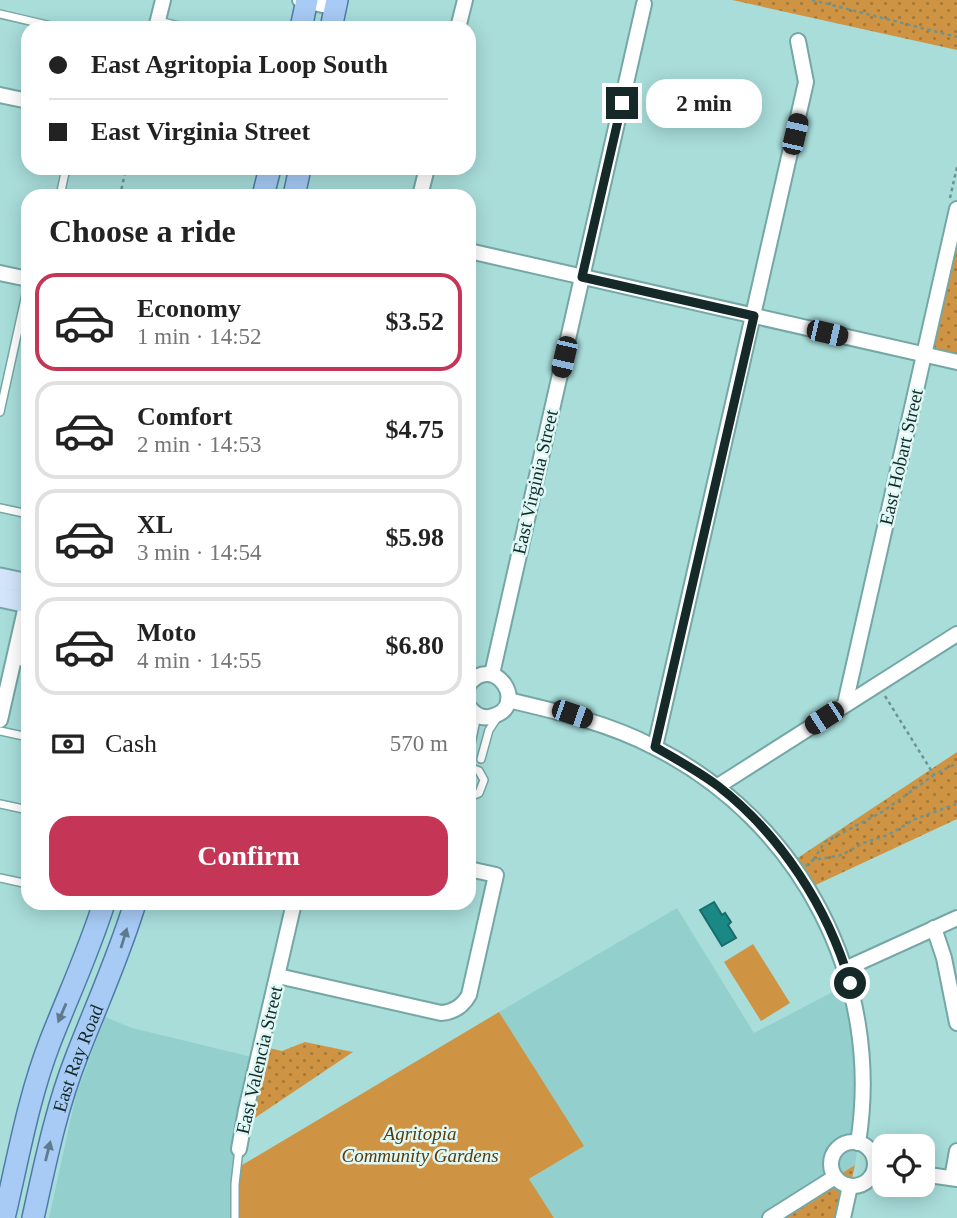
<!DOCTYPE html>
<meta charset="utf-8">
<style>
:root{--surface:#fff;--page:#f6f6f6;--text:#222;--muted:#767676;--line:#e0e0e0;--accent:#c53555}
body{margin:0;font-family:"Times New Roman",serif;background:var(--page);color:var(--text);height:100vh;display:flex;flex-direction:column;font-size:26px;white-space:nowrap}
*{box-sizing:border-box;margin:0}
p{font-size:23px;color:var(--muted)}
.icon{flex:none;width:38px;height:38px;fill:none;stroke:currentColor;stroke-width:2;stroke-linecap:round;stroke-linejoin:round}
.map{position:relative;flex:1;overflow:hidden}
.sheet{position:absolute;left:21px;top:189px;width:455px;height:721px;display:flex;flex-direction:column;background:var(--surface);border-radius:21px;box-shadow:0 4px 18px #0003}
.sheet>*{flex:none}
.guide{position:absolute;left:21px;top:21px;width:455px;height:154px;border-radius:21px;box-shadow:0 4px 18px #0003;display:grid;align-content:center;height:154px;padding:0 28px;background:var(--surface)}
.tools{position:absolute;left:872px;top:1134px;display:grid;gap:14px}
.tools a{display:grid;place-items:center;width:63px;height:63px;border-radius:14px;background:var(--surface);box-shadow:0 4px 18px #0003;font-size:35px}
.end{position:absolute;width:32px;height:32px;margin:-16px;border:9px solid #142928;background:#fff;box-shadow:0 0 0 4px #fff}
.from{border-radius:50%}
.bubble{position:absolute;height:49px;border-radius:21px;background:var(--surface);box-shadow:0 4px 18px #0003;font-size:23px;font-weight:600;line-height:49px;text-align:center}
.car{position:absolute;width:21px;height:42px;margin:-21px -10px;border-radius:9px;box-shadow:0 0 5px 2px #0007;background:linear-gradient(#222 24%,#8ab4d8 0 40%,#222 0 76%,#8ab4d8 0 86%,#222 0)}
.guide b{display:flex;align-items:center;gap:24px;height:66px;font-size:26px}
.guide b+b{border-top:2px solid var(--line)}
.guide i{width:18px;height:18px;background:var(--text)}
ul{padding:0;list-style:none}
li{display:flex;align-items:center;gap:21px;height:98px;margin:0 14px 10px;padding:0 14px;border:4px solid var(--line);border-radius:21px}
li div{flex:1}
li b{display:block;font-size:26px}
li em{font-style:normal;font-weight:600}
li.active{border-color:var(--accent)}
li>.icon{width:63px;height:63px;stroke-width:1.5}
h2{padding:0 28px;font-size:32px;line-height:84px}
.pay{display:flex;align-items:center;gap:18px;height:77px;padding:0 28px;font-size:26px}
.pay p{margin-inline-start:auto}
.primary-button{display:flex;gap:14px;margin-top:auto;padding:14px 28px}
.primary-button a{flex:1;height:80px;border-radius:21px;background:var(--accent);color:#fff;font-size:28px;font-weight:600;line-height:80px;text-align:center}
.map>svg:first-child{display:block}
.built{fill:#93d0cd}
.green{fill:#cf9443}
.park{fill:url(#park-dots)}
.water{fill:#1a8885;stroke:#186c69;stroke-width:2}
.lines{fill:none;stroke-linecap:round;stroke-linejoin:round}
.lane-casing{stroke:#74a7a5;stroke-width:10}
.street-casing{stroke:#74a7a5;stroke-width:18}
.secondary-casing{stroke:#74a7a5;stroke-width:23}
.primary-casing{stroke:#4e7ca9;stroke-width:24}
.path{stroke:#6c9492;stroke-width:2.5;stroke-dasharray:3.5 3.5;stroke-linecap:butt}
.lane{stroke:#fff;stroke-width:7}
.street{stroke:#fff;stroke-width:14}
.secondary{stroke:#d3e5fa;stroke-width:19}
.primary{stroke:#a7cbf5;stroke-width:21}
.oneway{fill:#5e7a8e}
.route{stroke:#142928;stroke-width:9}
.labels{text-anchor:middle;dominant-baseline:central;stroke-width:5;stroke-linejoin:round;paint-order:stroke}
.street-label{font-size:19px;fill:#142928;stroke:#def8f6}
.park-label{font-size:19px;font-style:italic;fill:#593b0c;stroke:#def8f6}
</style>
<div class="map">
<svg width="957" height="1218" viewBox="0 0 957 1218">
<defs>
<pattern id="park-dots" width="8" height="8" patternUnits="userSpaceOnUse" patternTransform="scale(1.75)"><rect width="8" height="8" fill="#cf9443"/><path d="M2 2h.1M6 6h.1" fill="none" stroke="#a77938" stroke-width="1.8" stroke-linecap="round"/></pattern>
</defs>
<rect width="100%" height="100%" fill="#a8ddda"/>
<g class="built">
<polygon points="677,908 754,1033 850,983 862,1119 855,1165 770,1218 554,1218 528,1180 583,1146 499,1012"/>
<polygon points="105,1017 132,1028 252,1057 234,1142 230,1218 49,1218 76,1095"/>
</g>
<g class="green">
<polygon points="753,944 790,1003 761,1021 724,962"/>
<polygon points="499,1012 584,1146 529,1179 554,1218 235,1218 237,1168"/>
</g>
<g class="park">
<polygon points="732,0 957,0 957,50"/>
<polygon points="957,209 957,362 924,355"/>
<polygon points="957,752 957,819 807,889 790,863"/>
<polygon points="305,1042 353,1052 243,1126 261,1046 282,1051"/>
<polygon points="855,1165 843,1218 770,1218"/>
</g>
<polygon class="water" points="714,902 722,915 725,913 731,922 728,925 736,938 722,946 700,910"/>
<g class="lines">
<defs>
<g id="lane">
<polyline points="0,14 60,28"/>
<polyline points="158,21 188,28"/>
<polyline points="60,196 66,168"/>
<polyline points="0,412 28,285"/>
<polyline points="0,508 28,514"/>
<polyline points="14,660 28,664"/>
<polyline points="0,731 28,737"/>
<polyline points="469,754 477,715"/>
<polyline points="481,759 489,730 497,718"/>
<polyline points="469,767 479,771 484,780 479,793 469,797"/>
<polyline points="0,804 28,810"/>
<polyline points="0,878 28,884"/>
<polyline points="235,1218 235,1184 239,1149"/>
</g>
<g id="street">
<polyline points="300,0 336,8"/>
<polyline points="156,28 163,0"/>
<polyline points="458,28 465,0"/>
<polyline points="0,95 28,101"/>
<polyline points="420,196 427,168"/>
<polyline points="469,251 957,362"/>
<polyline points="0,273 28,279"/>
<polyline points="492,674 644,4"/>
<path d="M469,684c26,-32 60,22 24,32 -10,4 -18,-1 -24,-9"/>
<path d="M508,700c51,12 100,23 146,47 147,74 230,234 204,396"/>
<polyline points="845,704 957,209"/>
<polyline points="0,720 28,597"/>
<polyline points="655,747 806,82 798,41"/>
<polyline points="718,786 957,634"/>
<polyline points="934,928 944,958 957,1023"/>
<polyline points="845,969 957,918"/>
<path d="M278,976l163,37c13,-1 22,-7 28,-18l27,-120 -27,-6"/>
<circle cx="853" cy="1164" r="22"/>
<polyline points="239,1149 246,1110 294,903"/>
<polyline points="922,1174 957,1179"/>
<polyline points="952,1178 957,1151"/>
<polyline points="770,1218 835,1177"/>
<polyline points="843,1218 850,1186"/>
</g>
<g id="secondary">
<polyline points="0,578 28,584"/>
<polyline points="0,597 28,603"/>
</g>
<g id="primary">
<polyline points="301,28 307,0"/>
<polyline points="331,28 337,0"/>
<polyline points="263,196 270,168"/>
<polyline points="294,196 300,168"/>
<path d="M4,1218c14,-59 24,-119 46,-176 18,-46 39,-91 54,-139"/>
<path id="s1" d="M33,1218c12,-54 23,-109 43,-160 20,-52 43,-102 59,-155"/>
</g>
</defs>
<use href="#lane" class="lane-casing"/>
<use href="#street" class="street-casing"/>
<use href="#secondary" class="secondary-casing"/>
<use href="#primary" class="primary-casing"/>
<g class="path">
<polyline points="812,0 957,37"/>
<polyline points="120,196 126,168"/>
<polyline points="950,198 957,167"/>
<polyline points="885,696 934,775 957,763"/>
<polyline points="813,860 825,842 882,812 934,775"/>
<polyline points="806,866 813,860 842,855 863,843 888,835 915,819 956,804"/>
</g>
<use href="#lane" class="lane"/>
<use href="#street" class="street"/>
<use href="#secondary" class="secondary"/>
<use href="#primary" class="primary"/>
</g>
<defs><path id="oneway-solid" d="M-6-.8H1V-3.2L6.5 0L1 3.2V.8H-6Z" transform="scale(1.75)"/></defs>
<g class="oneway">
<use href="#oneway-solid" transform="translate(124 938) rotate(-73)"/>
<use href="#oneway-solid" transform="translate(62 1013) rotate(113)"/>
<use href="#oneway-solid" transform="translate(48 1151) rotate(-76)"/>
</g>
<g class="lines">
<path class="route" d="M622,103l-40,174 172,39 -99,431c21,12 43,24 63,39 63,49 110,122 132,197"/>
</g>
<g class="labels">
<g class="street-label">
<text transform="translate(901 457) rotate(-77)">East Hobart Street</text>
<text transform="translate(535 482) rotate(-77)">East Virginia Street</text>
<text stroke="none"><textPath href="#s1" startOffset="166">East Ray Road</textPath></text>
<text transform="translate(259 1060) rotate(-77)">East Valencia Street</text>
</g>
<g class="park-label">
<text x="420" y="1133">Agritopia<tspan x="420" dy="22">Community Gardens</tspan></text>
</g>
</g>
</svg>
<div class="tools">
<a><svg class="icon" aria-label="locate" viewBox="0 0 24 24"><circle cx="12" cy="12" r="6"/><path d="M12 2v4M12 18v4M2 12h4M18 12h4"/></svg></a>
</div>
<i class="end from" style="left:850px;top:983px"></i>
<i class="end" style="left:622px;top:103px"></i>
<div class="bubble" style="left:646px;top:79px;width:116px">2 min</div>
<i class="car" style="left:795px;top:134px;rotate:13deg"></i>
<i class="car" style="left:827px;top:333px;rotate:103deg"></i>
<i class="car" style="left:564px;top:357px;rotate:193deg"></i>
<i class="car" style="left:572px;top:714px;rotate:109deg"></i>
<i class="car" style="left:824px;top:718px;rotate:237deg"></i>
<div class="guide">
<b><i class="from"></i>East Agritopia Loop South</b>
<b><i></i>East Virginia Street</b>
</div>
<section class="sheet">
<h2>Choose a ride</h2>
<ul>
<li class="active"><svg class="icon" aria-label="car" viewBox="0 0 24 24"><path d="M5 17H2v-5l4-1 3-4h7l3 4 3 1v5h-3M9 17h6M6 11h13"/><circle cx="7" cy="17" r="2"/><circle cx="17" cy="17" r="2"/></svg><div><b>Economy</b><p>1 min · 14:52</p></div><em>$3.52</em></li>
<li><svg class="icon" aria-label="car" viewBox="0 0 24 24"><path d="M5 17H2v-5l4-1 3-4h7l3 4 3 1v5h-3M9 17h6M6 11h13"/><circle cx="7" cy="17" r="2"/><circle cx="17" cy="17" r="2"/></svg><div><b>Comfort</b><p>2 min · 14:53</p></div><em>$4.75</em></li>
<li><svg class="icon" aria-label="car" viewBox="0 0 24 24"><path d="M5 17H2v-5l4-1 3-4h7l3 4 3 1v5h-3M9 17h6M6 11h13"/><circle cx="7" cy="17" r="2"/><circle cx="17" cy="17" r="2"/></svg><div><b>XL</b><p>3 min · 14:54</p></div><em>$5.98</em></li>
<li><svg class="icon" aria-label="car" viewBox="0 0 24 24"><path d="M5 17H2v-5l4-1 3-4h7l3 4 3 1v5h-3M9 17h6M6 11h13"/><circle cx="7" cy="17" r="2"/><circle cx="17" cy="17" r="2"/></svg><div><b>Moto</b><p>4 min · 14:55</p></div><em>$6.80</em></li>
</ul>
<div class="pay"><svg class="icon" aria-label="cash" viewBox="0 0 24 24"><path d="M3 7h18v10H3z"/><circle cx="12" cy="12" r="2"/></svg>Cash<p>570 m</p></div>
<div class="primary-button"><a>Confirm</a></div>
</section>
</div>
